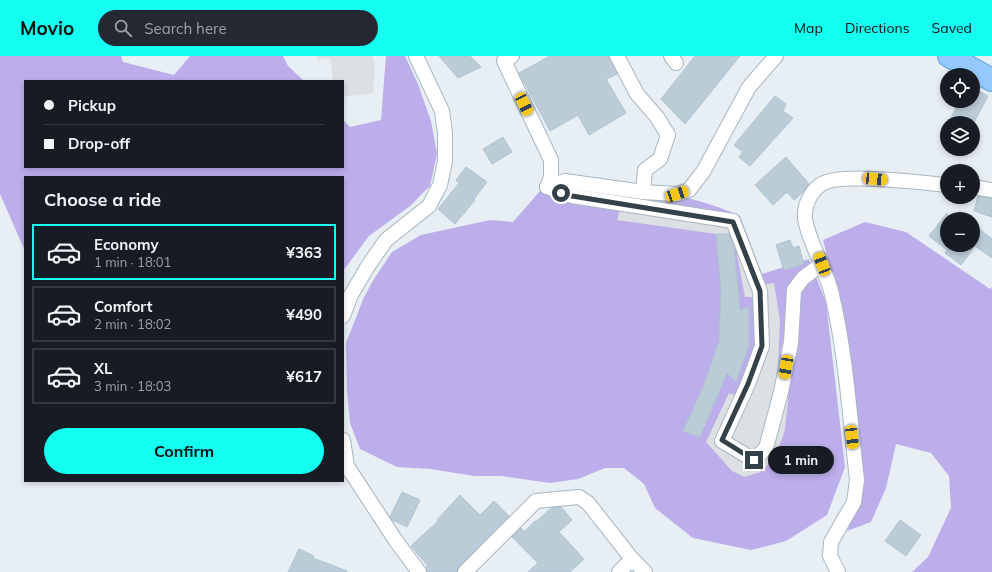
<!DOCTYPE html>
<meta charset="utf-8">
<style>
:root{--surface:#171b24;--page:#242831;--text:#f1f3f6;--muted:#9ea1a6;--line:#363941;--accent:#13ffef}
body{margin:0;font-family:Mulish,sans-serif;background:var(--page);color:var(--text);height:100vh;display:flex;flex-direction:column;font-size:15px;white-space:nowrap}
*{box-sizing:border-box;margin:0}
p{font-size:13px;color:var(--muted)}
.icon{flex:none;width:22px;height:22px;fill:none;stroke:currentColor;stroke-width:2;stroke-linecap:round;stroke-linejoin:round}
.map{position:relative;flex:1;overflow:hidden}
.sheet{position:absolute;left:24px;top:120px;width:320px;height:306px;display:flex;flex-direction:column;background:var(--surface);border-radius:0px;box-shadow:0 2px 6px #0003}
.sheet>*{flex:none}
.banner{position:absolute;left:24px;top:24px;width:320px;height:88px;border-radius:0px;box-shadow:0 2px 6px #0003;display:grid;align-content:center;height:88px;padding:0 20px;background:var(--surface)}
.tools{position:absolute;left:940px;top:12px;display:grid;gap:8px}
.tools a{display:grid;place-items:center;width:40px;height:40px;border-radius:50%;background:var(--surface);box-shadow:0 2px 6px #0003;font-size:20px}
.end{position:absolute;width:18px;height:18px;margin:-9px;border:5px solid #354148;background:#fff;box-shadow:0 0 0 2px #fff}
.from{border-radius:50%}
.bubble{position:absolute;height:28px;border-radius:14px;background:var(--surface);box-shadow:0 2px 6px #0003;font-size:13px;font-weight:700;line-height:28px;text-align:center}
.car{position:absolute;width:12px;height:24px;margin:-12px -6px;border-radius:5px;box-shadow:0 0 3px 1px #0007;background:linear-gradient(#f5c518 24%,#345 0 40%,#f5c518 0 76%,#345 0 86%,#f5c518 0)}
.banner b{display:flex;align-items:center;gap:14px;height:38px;font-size:15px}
.banner b+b{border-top:1px solid var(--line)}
.banner i{width:10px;height:10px;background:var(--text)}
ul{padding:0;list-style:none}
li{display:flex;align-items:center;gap:12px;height:56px;margin:0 8px 6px;padding:0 12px;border:2px solid var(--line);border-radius:0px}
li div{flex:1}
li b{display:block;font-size:15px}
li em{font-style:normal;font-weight:700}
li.active{border-color:var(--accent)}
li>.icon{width:36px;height:36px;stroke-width:1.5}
h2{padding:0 20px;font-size:18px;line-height:48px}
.action{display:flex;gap:8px;margin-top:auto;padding:8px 20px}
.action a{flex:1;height:46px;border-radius:24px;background:var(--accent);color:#111;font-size:16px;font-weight:700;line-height:46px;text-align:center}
header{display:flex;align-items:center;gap:24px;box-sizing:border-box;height:56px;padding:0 20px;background:var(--accent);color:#111}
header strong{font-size:19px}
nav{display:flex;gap:22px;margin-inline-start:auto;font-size:14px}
.search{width:280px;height:36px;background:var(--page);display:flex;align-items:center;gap:10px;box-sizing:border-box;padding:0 14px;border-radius:22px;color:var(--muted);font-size:15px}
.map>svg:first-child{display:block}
.green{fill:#bcadeb}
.parking{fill:#dce0e2}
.building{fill:#bbccd7;stroke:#aec4d2}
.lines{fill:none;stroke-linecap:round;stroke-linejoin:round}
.minor-casing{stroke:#a9b6c1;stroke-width:16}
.primary-casing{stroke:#5ea7eb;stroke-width:24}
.minor{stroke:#fff;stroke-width:14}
.primary{stroke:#95caff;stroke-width:22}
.route{stroke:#354148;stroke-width:5}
</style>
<header>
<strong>Movio</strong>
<div class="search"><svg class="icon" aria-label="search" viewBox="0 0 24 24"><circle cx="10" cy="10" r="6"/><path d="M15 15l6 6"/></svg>Search here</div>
<nav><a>Map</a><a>Directions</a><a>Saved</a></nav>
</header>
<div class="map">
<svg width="992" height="516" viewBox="0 0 992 516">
<rect width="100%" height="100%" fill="#e7eef4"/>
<g class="green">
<polygon points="0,0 121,0 123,6 174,19 190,0 283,0 288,10 304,25 25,25 25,111 343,111 343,64 350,71 381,64 386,0 405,0 418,28 431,65 437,98 430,130 410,150 369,180 343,215 343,121 25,121 25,195 0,138"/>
<path d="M566,120c57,10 122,16 174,40l22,58 47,-15 17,43 19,165 -18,48 -41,26 -35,9 -58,-12 -38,-30 -11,-24 -20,-16h-19l-27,11 -28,4 -48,-7h-28l-43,-7 -34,-2 -37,-18 -10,-26 -3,-33 -1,-47 18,-46 10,-18 18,-27 29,-17 69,-15 23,2 27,-31z"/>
<polygon points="865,166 906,176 990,233 992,231 992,516 912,516 928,501 951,452 949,420 931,397 896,388 886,432 871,466 847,475 857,453 864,425 853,356 843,261 823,184"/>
</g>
<g class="parking">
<polygon points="317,0 373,0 375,9 373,37 343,41 343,25 333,25 330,2 317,4"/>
<polygon points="623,144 728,158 758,229 774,227 780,264 778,312 792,230 804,227 798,244 785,374 776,400 761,416 744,421 732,415 706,386 729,337 738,340 759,288 755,241 745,241 733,178 716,178 617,164"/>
</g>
<g class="building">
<polygon points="439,0 470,0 481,11 458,22"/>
<polygon points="550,0 609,0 617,18 606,23 626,57 589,79 578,59 550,75 519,17"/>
<polygon points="695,0 740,0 685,68 661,43"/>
<polygon points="973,32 988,40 973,68 948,67 960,45 973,45"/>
<polygon points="775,40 786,48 783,55 793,62 750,110 739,101 743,96 734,89"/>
<polygon points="503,81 512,96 492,108 483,93"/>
<polygon points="786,101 809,128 803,136 794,144 787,136 773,149 755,129"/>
<polygon points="466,111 487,126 474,143 475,144 455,168 438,153 459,127 456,124"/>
<polygon points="978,140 992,142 992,161 974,155"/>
<polygon points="947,157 947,194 929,180"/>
<polygon points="973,168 992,183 992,202 975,190 961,209 945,197 951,189 975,189 973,188"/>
<polygon points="716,178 729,178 734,191 740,254 749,250 749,289 736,326 727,317 700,381 683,375 703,331 719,285 721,233"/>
<polygon points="790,184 793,192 799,190 804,208 784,214 776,189"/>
<polygon points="402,436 420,444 407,471 392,464 390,461"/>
<polygon points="460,439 480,459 494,445 509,460 459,510 457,516 427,516 426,511 428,510 411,490 438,465 437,464"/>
<polygon points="561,451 572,464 559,476 584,503 570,516 528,516 538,507 512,481 521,472 524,476 535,465 536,466 551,452"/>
<polygon points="900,464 921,479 906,500 885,485"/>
<polygon points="299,493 314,500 313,502 347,515 347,516 288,516"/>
</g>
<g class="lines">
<defs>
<g id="minor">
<polyline points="512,0 504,5 551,104 551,121 547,131 565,125 643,136 677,138 689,134 703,116 749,31 776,0"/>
<polyline points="617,0 637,38 657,61 668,79 660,103 645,114 643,136"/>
<polyline points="671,0 676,7"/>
<polyline points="547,131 572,140 733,165 760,235 762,290 748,328 722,385 754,404 766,392 781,336 791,287 794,234 803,222 822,208"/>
<polyline points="973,131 992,134"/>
<polyline points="343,260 351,239 368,210 386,184 429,150 440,129 445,105 445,77 442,55 416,0"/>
<polyline points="343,384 347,410 396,485 419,516"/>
<polyline points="465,516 536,445 579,441 588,447 632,503"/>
<polyline points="619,516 632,503 645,516"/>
<path d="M838,516l-8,-16 1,-14 23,-40 3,-22c-7,-61 -11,-126 -25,-185 -5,-25 -24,-53 -27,-77 -1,-12 5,-25 14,-32 15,-15 104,-3 128,-1"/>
</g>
<polyline id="primary" points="949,0 992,24"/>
</defs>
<use href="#minor" class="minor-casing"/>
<use href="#primary" class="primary-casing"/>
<use href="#minor" class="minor"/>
<use href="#primary" class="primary"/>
</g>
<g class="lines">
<polyline class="route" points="561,137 572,140 733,166 760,235 762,290 748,328 722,384 754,404"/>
</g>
</svg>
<div class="tools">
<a><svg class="icon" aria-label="locate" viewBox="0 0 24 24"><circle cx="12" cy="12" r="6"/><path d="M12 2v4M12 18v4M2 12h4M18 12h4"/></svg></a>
<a><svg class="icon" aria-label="layers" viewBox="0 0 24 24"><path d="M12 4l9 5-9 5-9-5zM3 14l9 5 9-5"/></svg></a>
<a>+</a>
<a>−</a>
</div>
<i class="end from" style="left:561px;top:137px"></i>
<i class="end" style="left:754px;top:404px"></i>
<div class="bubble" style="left:768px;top:390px;width:66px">1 min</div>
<i class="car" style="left:524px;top:48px;rotate:154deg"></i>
<i class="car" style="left:875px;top:123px;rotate:95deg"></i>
<i class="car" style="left:677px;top:138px;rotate:72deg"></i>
<i class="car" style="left:822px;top:208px;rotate:339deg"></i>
<i class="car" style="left:786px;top:311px;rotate:190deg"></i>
<i class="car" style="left:852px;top:381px;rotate:173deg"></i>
<div class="banner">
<b><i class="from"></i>Pickup</b>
<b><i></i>Drop-off</b>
</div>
<section class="sheet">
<h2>Choose a ride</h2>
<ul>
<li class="active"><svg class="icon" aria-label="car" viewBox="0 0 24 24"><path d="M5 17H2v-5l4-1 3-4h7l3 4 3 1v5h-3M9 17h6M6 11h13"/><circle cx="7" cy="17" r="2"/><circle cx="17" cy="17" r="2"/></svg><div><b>Economy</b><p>1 min · 18:01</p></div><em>¥363</em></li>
<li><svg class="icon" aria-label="car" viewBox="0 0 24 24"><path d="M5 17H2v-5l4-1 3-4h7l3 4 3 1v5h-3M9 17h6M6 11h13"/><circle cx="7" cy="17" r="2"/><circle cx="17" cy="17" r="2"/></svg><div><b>Comfort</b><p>2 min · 18:02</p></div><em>¥490</em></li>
<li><svg class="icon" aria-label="car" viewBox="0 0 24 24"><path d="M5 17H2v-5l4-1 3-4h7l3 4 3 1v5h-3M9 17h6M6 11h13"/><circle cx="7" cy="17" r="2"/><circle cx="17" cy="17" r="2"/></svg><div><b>XL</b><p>3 min · 18:03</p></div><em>¥617</em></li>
</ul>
<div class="action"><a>Confirm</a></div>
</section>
</div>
